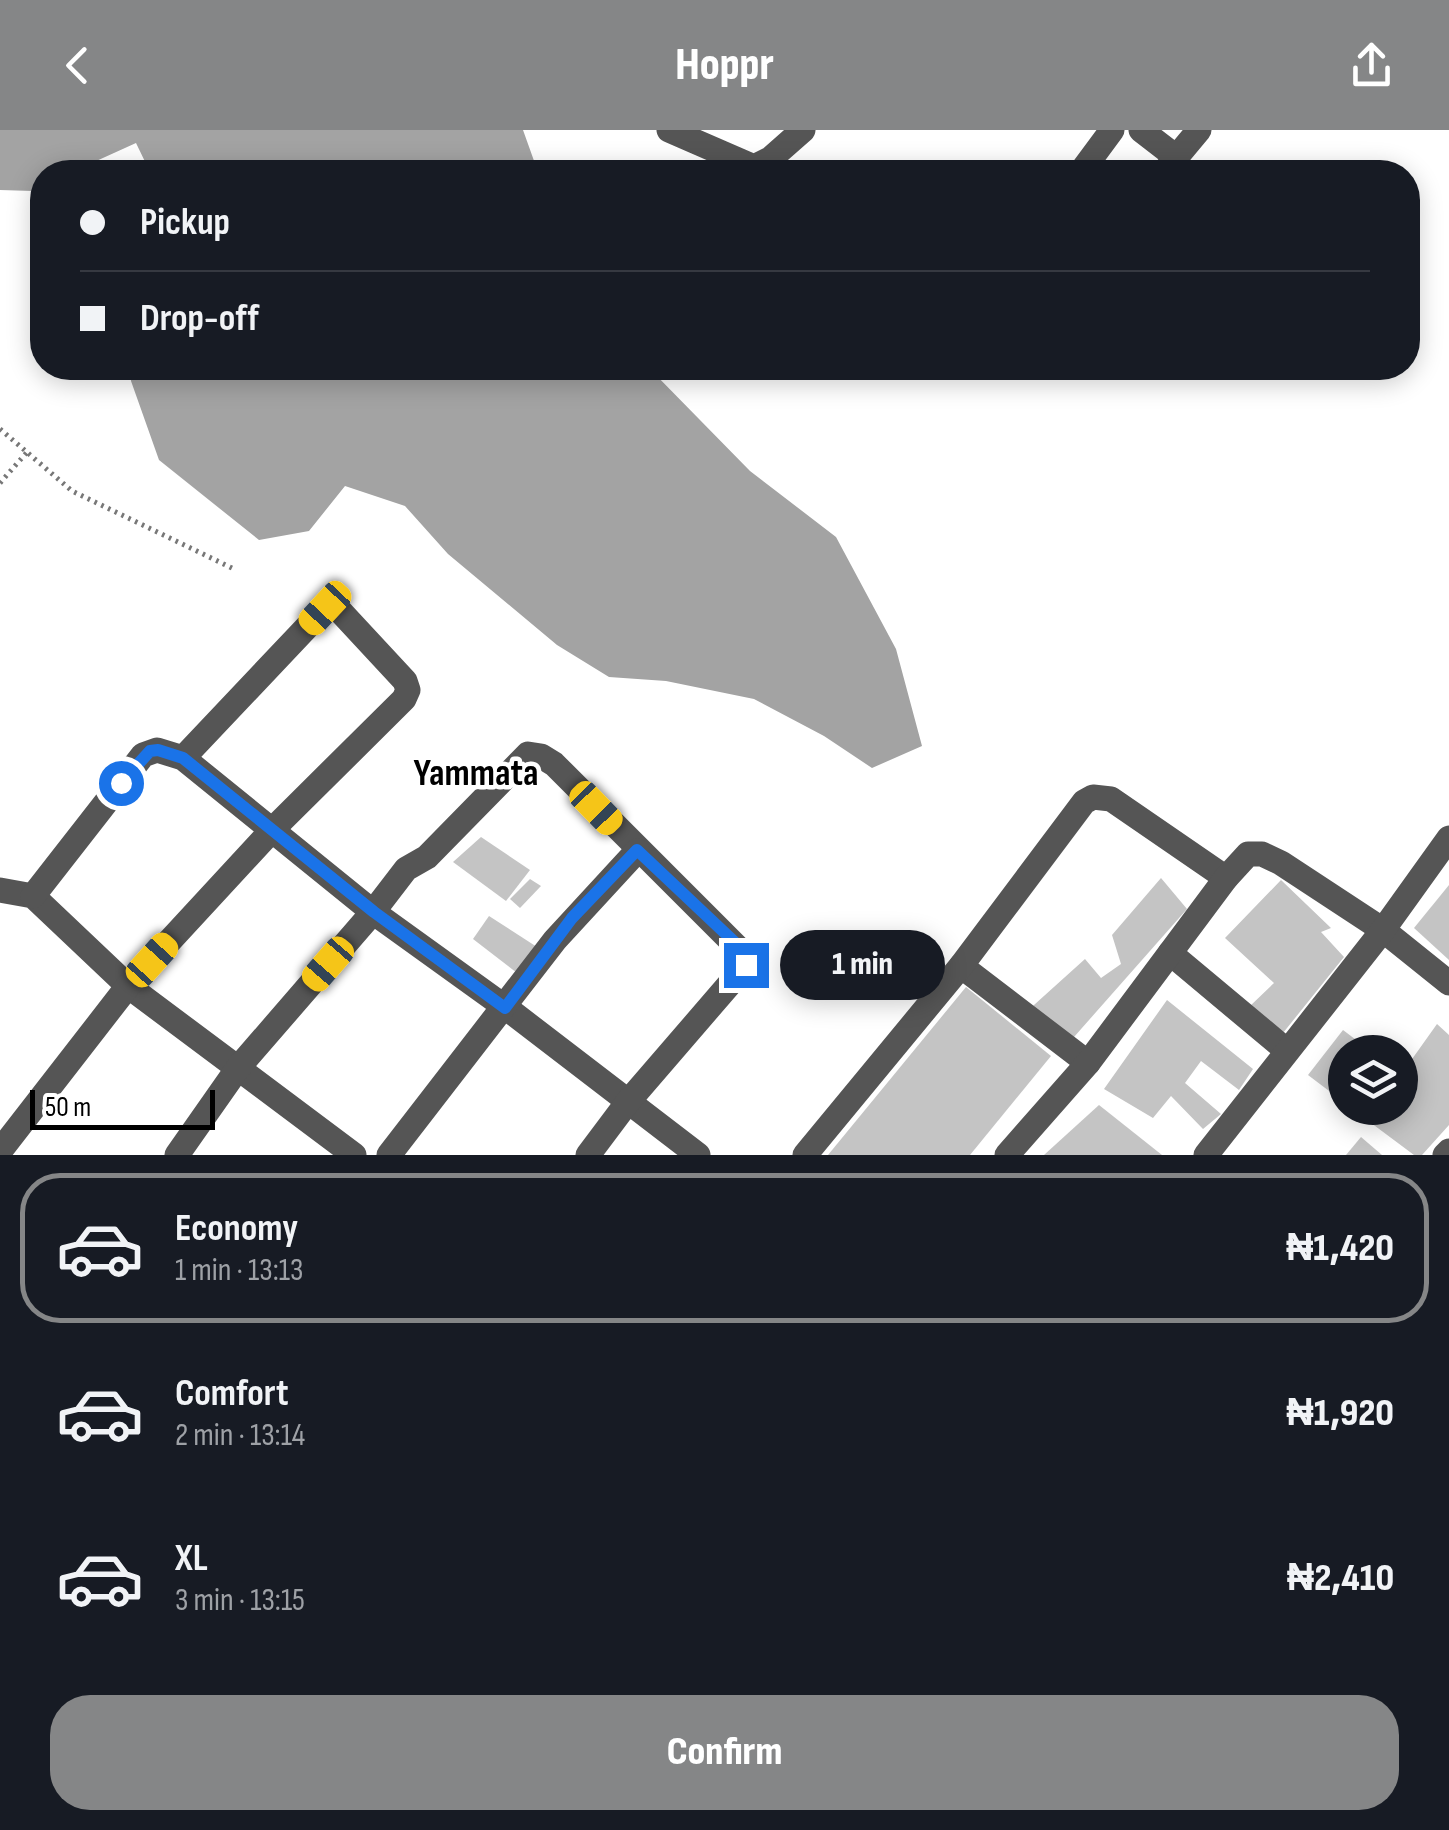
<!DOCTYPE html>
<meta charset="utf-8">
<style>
:root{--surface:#171b24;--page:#20242c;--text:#f1f3f6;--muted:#9ea1a6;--line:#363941;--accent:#858687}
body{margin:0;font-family:"Sofia Sans Condensed",sans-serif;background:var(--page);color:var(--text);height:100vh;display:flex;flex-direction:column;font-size:38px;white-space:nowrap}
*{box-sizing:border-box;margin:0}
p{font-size:32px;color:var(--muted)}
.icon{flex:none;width:55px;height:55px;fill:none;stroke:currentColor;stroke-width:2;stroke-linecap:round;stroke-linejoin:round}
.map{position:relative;height:1025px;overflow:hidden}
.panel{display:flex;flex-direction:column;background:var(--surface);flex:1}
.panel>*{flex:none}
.hud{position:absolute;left:30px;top:30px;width:1390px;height:220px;border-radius:40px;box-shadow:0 5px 25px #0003;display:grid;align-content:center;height:220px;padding:0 50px;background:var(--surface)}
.controls{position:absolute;left:1328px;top:905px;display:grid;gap:20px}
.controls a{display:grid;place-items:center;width:90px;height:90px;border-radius:50%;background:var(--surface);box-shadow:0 5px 25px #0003;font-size:50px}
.scale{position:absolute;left:30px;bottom:25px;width:185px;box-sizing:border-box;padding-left:10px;border:5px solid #000;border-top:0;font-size:28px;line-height:35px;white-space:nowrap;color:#000;-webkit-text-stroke:8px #fff;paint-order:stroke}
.end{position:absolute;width:45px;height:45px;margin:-22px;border:12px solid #1a73e8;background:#fff;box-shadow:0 0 0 5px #fff}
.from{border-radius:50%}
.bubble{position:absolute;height:70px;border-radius:35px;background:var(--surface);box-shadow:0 5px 25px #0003;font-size:32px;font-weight:800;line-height:70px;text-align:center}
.car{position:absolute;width:30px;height:60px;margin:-30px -15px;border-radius:12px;box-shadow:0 0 8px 2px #0007;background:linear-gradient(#f5c518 24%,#345 0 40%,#f5c518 0 76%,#345 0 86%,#f5c518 0)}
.hud b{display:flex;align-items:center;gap:35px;height:95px;font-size:38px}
.hud b+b{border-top:2px solid var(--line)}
.hud i{width:25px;height:25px;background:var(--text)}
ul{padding:18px 0 0;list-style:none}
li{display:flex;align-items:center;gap:30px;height:150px;margin:0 20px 15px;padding:0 30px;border:5px solid transparent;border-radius:40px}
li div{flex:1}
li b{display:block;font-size:38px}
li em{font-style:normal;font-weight:800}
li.current{border-color:var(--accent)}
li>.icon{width:90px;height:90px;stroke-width:1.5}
.cta{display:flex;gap:20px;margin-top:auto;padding:20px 50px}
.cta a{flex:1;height:115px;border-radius:40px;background:var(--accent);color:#fff;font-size:40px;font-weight:800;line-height:115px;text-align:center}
header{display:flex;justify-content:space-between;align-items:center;height:130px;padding:0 50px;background:var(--accent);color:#fff;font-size:45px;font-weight:800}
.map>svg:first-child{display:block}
.water{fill:#a3a3a3}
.building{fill:#c4c4c4}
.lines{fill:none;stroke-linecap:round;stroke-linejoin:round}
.path{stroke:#777;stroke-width:5;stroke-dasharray:2.5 5;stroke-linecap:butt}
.minor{stroke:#555;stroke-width:25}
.route{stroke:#1a73e8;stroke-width:12}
.labels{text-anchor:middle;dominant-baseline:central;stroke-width:9;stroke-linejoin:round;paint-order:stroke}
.district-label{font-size:38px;font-weight:bold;fill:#000;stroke:#fff}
</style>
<header><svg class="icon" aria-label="back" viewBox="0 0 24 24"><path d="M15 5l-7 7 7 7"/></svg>Hoppr<svg class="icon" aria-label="share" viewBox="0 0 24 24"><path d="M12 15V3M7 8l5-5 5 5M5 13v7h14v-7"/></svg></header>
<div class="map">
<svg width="1449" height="1025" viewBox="0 0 1449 1025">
<rect width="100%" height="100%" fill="#fff"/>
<g class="water">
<polygon points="0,0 523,0 538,42 150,42 136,13 72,42 42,42 42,56 33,61 0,60"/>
<polygon points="130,238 649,238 750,341 836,407 896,519 922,616 872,638 824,606 754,569 666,551 609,547 557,515 448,424 405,376 345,356 309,401 259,410 159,330 131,251"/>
</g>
<g class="building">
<polygon points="481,707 530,740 506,771 453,732"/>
<polygon points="1161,748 1187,779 1059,924 1024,884 1085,829 1101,848 1121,834 1112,805"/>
<polygon points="530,749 541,756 520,778 510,769"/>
<polygon points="1281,750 1331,798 1321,802 1344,827 1283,903 1249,877 1274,853 1225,808"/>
<polygon points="1449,755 1449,830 1414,798"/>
<polygon points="489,786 537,817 521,846 473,809"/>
<polygon points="966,857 1051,926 970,1025 828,1025"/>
<polygon points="1167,870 1253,939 1239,960 1201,931 1185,953 1221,984 1203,999 1171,966 1153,988 1104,959"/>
<polygon points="1437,894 1449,905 1449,995 1422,1025 1414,1025 1351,978 1400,978 1400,946"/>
<polygon points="1343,900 1372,922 1345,922 1345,973 1308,945"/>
<polygon points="1099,975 1162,1025 1044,1025"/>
<polygon points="1361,1007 1382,1025 1346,1025"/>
</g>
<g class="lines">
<g class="path">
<polyline points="0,299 72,361 232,438"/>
<polyline points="0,353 28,321"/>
</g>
<g class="minor">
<polyline points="669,0 754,37 770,29 803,0"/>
<polyline points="1141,0 1176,27"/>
<polyline points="1081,42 1112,0"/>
<polyline points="1164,42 1199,0"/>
<polyline points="0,760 33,766 128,856 354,1025"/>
<polyline points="33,766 143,625 157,620 183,628 373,782 505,877 698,1025"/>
<polyline points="1170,823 1286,920"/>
<polyline points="961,836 1088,933"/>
<polyline points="0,1021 128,856 273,699 404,569 408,560 405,551 340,481 332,476 325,478 183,628"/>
<polyline points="177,1025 238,938 373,782 406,739 427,727 528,624 541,626 554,634 748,828 746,835 627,973 588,1025"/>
<polyline points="389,1025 555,810 637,721"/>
<polyline points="805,1025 961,836 1084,672 1093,667 1111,669 1226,748"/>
<polyline points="1007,1025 1088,933 1226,748 1248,724 1262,724 1281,733 1383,800 1449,853"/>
<polyline points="1206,1025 1383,800 1449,708"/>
<polyline points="1445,1025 1449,1021"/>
</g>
</g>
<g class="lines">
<polyline class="route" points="121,653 150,621 158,620 183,628 374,782 505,878 572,788 637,720 744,821 748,828 746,835"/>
</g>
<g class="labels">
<g class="district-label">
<text x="476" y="643">Yammata</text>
</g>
</g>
</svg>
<div class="controls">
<a><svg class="icon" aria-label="layers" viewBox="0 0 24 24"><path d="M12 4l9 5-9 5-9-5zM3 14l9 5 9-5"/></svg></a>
</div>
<div class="scale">50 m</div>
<i class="end from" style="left:121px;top:653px"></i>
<i class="end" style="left:746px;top:835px"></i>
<div class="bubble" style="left:780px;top:800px;width:165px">1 min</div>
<i class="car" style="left:325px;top:478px;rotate:223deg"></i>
<i class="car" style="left:596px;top:678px;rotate:136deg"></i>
<i class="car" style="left:152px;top:830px;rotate:42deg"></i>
<i class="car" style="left:328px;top:834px;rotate:221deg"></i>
<div class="hud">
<b><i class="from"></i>Pickup</b>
<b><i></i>Drop-off</b>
</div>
</div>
<section class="panel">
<ul>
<li class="current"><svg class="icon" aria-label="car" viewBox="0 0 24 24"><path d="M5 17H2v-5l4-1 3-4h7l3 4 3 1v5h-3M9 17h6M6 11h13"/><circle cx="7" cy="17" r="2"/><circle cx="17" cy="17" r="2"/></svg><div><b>Economy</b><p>1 min · 13:13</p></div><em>₦1,420</em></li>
<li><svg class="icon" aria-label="car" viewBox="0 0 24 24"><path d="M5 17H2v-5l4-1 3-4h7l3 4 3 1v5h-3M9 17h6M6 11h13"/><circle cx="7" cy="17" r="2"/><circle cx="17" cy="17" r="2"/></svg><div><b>Comfort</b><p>2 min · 13:14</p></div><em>₦1,920</em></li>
<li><svg class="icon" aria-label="car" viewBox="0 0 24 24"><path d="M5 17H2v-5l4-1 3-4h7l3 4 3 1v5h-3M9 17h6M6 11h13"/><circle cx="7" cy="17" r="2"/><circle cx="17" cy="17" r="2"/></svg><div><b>XL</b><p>3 min · 13:15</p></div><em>₦2,410</em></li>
</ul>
<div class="cta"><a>Confirm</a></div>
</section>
